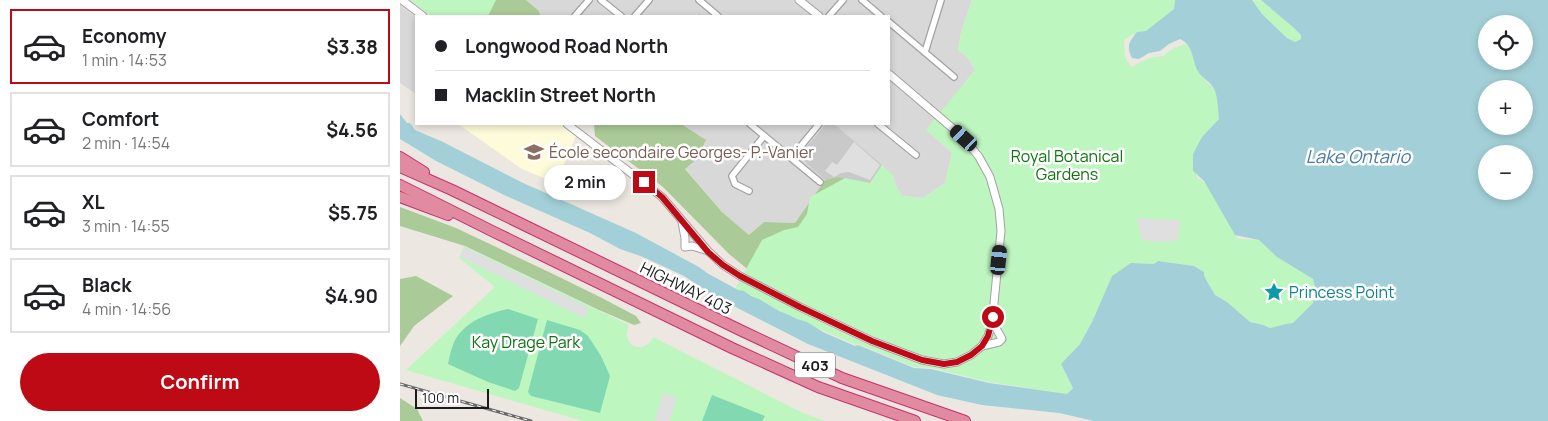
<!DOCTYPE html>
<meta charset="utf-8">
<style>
:root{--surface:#fff;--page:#f2f2f2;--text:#202124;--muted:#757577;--line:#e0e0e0;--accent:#bd0a15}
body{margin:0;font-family:Manrope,sans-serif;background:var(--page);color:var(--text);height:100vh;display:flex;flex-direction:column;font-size:19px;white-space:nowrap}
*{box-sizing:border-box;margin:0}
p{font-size:16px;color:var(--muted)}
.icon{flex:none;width:28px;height:28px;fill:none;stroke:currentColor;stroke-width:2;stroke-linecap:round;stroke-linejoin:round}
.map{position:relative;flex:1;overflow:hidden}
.sheet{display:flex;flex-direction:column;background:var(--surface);width:400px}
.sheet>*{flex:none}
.top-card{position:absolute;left:15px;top:15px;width:475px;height:110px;border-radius:0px;box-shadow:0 2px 8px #0003;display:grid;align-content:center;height:110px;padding:0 20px;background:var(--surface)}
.buttons{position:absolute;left:1078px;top:15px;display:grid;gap:10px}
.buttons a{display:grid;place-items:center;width:55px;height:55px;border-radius:50%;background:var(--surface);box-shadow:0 2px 8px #0003;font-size:25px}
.scale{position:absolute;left:15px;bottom:12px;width:74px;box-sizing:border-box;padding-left:5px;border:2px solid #1b1b1b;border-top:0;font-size:14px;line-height:18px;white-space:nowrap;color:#1b1b1b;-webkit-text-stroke:4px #fff;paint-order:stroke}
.end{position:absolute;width:22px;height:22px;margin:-11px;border:6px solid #bd0a15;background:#fff;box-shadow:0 0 0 2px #fff}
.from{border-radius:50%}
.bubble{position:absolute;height:35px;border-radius:18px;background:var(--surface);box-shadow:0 2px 8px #0003;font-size:16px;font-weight:700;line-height:35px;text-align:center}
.car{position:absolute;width:15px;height:30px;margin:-15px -8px;border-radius:6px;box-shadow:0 0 4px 1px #0007;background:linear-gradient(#222 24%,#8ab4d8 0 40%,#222 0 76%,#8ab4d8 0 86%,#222 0)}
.top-card b{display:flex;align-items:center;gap:18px;height:48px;font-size:19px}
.top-card b+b{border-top:1px solid var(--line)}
.top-card i{width:12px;height:12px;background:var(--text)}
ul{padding:9px 0 0;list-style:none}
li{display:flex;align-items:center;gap:15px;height:75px;margin:0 10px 8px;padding:0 10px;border:2px solid var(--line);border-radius:0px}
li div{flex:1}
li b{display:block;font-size:19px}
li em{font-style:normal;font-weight:700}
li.on{border-color:var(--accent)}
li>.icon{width:45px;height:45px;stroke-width:1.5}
.button{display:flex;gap:10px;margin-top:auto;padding:10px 20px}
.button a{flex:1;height:58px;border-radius:30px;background:var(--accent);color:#fff;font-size:20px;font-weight:700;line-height:58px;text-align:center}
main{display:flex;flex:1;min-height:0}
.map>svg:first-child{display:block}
.residential{fill:#d9d8d8}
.education{fill:#fdfbd9}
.religious{fill:#c9c9c9}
.forest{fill:#aaca97}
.park{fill:#bef6bf}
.pitch{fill:#82d9b1}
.parking{fill:#dfdfdf}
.water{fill:#a3d0d8;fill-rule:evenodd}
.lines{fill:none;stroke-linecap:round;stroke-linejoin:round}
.minor-casing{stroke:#a2a2a2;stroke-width:8}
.tertiary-casing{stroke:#a2a2a2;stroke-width:9}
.motorway-casing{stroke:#cd2c6d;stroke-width:12}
.minor{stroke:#fff;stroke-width:5.5}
.tertiary{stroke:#fff;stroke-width:7}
.motorway{stroke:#e18ba1;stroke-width:10}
.rail-casing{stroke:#696969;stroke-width:3}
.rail{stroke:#fff;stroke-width:1;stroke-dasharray:4;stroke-linecap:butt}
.route{stroke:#bd0a15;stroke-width:6}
.labels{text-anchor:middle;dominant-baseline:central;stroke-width:5;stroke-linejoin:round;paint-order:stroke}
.shield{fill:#fff;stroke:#5f5f5f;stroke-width:1}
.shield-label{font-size:15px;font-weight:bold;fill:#1b1b1b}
.education-label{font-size:16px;fill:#785e54;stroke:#fff;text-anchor:start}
.park-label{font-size:16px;fill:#107212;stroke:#fff}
.street-label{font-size:16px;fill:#1b1b1b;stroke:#fff}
.culture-label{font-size:16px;fill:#0d838f;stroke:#fff;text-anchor:start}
.water-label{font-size:18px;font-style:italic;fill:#4a7a9e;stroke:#fff}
</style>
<main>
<section class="sheet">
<ul>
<li class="on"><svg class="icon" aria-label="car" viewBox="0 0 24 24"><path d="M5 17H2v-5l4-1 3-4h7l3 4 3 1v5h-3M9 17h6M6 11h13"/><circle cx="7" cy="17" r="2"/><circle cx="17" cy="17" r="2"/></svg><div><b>Economy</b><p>1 min · 14:53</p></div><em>$3.38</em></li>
<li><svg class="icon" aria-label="car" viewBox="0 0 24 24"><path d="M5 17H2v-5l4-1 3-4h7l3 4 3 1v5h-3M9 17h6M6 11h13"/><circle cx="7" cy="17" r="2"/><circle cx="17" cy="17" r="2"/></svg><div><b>Comfort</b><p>2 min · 14:54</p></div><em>$4.56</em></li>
<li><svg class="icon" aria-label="car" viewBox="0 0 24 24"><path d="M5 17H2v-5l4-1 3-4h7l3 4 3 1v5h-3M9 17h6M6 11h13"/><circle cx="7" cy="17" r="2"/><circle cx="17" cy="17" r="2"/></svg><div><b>XL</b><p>3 min · 14:55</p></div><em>$5.75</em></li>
<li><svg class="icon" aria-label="car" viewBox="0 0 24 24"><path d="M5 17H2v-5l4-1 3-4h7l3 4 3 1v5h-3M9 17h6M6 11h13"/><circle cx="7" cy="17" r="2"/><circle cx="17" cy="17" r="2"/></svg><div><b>Black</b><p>4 min · 14:56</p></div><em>$4.90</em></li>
</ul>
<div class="button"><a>Confirm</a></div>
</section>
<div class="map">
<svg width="1148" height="421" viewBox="0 0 1148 421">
<rect width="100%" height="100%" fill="#ece8e1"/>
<g class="residential">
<polygon points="126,0 572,0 561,33 558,50 568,58 575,70 527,130 552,153 545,183 523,198 502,196 496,186 493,175 425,180 395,223 364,222 349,235 322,212 285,168 298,157 306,141 281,124 489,124 489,16 142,16 139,13 139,11"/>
<polygon points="0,5 16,17 16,94 0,83"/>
</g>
<polygon class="education" points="58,124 160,124 176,136 156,183 122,169"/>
<polygon class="religious" points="426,124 434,124 482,165 470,184 438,177 425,180 399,156"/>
<g class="forest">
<polygon points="91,0 126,0 139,11 139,13 142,16 84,16"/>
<polygon points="194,124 281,124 306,140 298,158 285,169 322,212 349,235 364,222 395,223 425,180 438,177 470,184 357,277 329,254 263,187 195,136"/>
<polygon points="0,207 56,228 151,273 200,297 236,316 241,323 234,325 199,310 65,246 0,226"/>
<polygon points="16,276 53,296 14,326 0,346 0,279"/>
<polygon points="0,398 17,409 23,421 0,421"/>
</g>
<g class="park">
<polygon points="11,0 96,0 88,16 31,16"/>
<polygon points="572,0 777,0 778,5 749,36 733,34 724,40 725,57 731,67 752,57 763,56 772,49 785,44 788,46 804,79 813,88 818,97 822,124 795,159 797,177 807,185 838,239 859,240 877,257 913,279 916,291 913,303 893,324 886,324 870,328 863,325 850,322 827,302 815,295 799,269 794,266 758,261 754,264 731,263 693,320 680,344 661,364 673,388 667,394 589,382 532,368 514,367 458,344 456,345 413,326 406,322 397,319 389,315 379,311 359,299 335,289 362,240 384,230 398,227 407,214 410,197 445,178 470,183 482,165 493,175 496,186 502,196 523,198 545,183 552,153 526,130 575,70 568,58 558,50 561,33"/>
<polygon points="852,0 862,1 894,28 901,35 901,39 895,42 887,38 862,14"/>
<path d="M64,246l165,79c-1,4 -3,8 -2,12 5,15 21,12 26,0l150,76 22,8h-242l-177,-51 89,-83 -36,-29z"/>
</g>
<g class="pitch">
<path d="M108,309l30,10 -19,69 -4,3 -27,-9 -40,-18c2,-9 4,-22 11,-30 12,-15 31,-21 49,-25z"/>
<polygon points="147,320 180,330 188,336 201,356 210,376 200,413 131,396 128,392"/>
<polygon points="312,395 365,416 362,421 302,421"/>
</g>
<g class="parking">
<polygon points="454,142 480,165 470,180 449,172 441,173 434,177 425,171 432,162 437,165"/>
<polygon points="737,218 780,220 778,240 762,242 742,240"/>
<polygon points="64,247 189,308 184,318 60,257"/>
<polygon points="263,393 276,397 270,421 255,421"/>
</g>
<path class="water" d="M775,0h77l10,14 25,24 8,4 6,-3v-4l-7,-7 -33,-28h287v421h-454l-35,-8 -77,-8 -45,-10 -129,-51 -94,-48 -30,-20 -41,-19 -23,-8 -30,-16 -86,-38 -68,-34 -36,-22v-25l7,9h3l5,7 26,11 80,41 115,51 63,34 8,6 31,17 6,1 7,5 8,3 20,12 10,4 8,4 10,3 16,10 32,14 3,-1 56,23 17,1 58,14 78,11 6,-6 -12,-24 19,-20 13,-24 19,-44 19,-13 23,1 4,-3 36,5 10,6v4l11,19 12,7 23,20 13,3 7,3 16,-4 7,-1 20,-20 3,-12 -3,-12 -36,-22 -18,-17 -24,-5 -31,-54 -11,-10v-17l9,-17 17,-18c-1,-8 -1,-20 -4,-28 -4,-10 -11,-11 -16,-18 -7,-11 -5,-28 -19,-34l-11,5 -9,7 -11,2 -10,6 -7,-1c-6,-12 -3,-16 5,-26l9,-1 28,-22zM1086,24h38v37h-38zM1086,89h38v37h-38zM1086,154h38v37h-38z"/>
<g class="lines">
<defs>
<g id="minor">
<polyline points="201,0 221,16"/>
<polyline points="299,0 318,16"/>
<polyline points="462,0 481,16"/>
<polyline points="175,16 189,0"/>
<polyline points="235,16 249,0"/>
<polyline points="429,16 443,0"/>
<polyline points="489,22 554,77"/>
<polyline points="525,52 541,0"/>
<polyline points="350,124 420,182"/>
<polyline points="478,124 516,155"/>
<polyline points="391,158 419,124"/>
<polyline points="349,191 335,184 332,176 364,136"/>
</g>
<g id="tertiary">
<polyline points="2,0 23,16"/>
<polyline points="399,0 419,16"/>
<polyline points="167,124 262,197 308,251 323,265 340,276 400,307 472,341 522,360 544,364 557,362 571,355 582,346 588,336 592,324 601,231 599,209 590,177 579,157 564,138 489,74"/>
<polyline points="282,222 285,238 285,247 292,246 305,250"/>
<polyline points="582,346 599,342 602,339 597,330 594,320"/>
</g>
<g id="motorway">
<polyline points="0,157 24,172"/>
<polyline points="0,167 52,190 340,330 442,378 565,421"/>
<polyline points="0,185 94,232 332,348 418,387 515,421"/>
<polyline points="0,197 48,215"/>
</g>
</defs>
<use href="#minor" class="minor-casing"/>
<use href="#tertiary" class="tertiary-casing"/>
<use href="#motorway" class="motorway-casing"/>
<use href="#minor" class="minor"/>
<use href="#tertiary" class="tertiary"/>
<use href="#motorway" class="motorway"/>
<defs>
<polyline id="rail" points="0,384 131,421"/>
</defs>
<use href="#rail" class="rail-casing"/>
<use href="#rail" class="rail"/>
</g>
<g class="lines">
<polyline class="route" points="244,182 262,197 308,252 323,265 340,276 400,307 472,341 522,360 544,364 557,362 571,355 582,346 588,336 593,317"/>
</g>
<defs>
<symbol id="school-bare" viewBox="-9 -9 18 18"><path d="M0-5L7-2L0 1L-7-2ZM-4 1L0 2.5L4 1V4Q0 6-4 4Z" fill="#8d6e63" stroke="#fff" stroke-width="2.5" paint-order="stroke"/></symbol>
<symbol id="sight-bare" viewBox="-9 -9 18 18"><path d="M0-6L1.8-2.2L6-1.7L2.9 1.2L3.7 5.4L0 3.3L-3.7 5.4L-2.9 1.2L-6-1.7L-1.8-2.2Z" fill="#0f9aa8" stroke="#fff" stroke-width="2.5" paint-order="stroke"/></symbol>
</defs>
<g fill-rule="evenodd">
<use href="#school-bare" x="120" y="138" width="28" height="28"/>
<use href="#sight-bare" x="860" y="278" width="28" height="28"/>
</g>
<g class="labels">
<rect class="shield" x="395" y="352.5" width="40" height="25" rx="4"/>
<g class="shield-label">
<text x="415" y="365">403</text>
</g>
<g class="education-label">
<text x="149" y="152">École secondaire Georges- P.-Vanier</text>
</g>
<g class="park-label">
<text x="667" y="156">Royal Botanical<tspan x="667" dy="18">Gardens</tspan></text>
<text x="126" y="342">Kay Drage Park</text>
</g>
<g class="street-label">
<text transform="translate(286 288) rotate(26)">HIGHWAY 403</text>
</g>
<g class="culture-label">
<text x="889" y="292">Princess Point</text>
</g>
<g class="water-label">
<text x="958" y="156">Lake Ontario</text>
</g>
</g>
</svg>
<div class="buttons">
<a><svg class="icon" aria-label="locate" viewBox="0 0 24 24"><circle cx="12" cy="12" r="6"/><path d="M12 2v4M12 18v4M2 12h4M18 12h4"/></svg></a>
<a>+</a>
<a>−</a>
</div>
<div class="scale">100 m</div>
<i class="end from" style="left:593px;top:317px"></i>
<i class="end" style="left:244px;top:182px"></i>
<div class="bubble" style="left:144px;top:165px;width:82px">2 min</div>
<i class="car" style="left:564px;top:138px;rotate:312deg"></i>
<i class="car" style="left:599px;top:260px;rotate:6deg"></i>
<div class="top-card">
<b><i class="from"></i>Longwood Road North</b>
<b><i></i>Macklin Street North</b>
</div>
</div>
</main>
